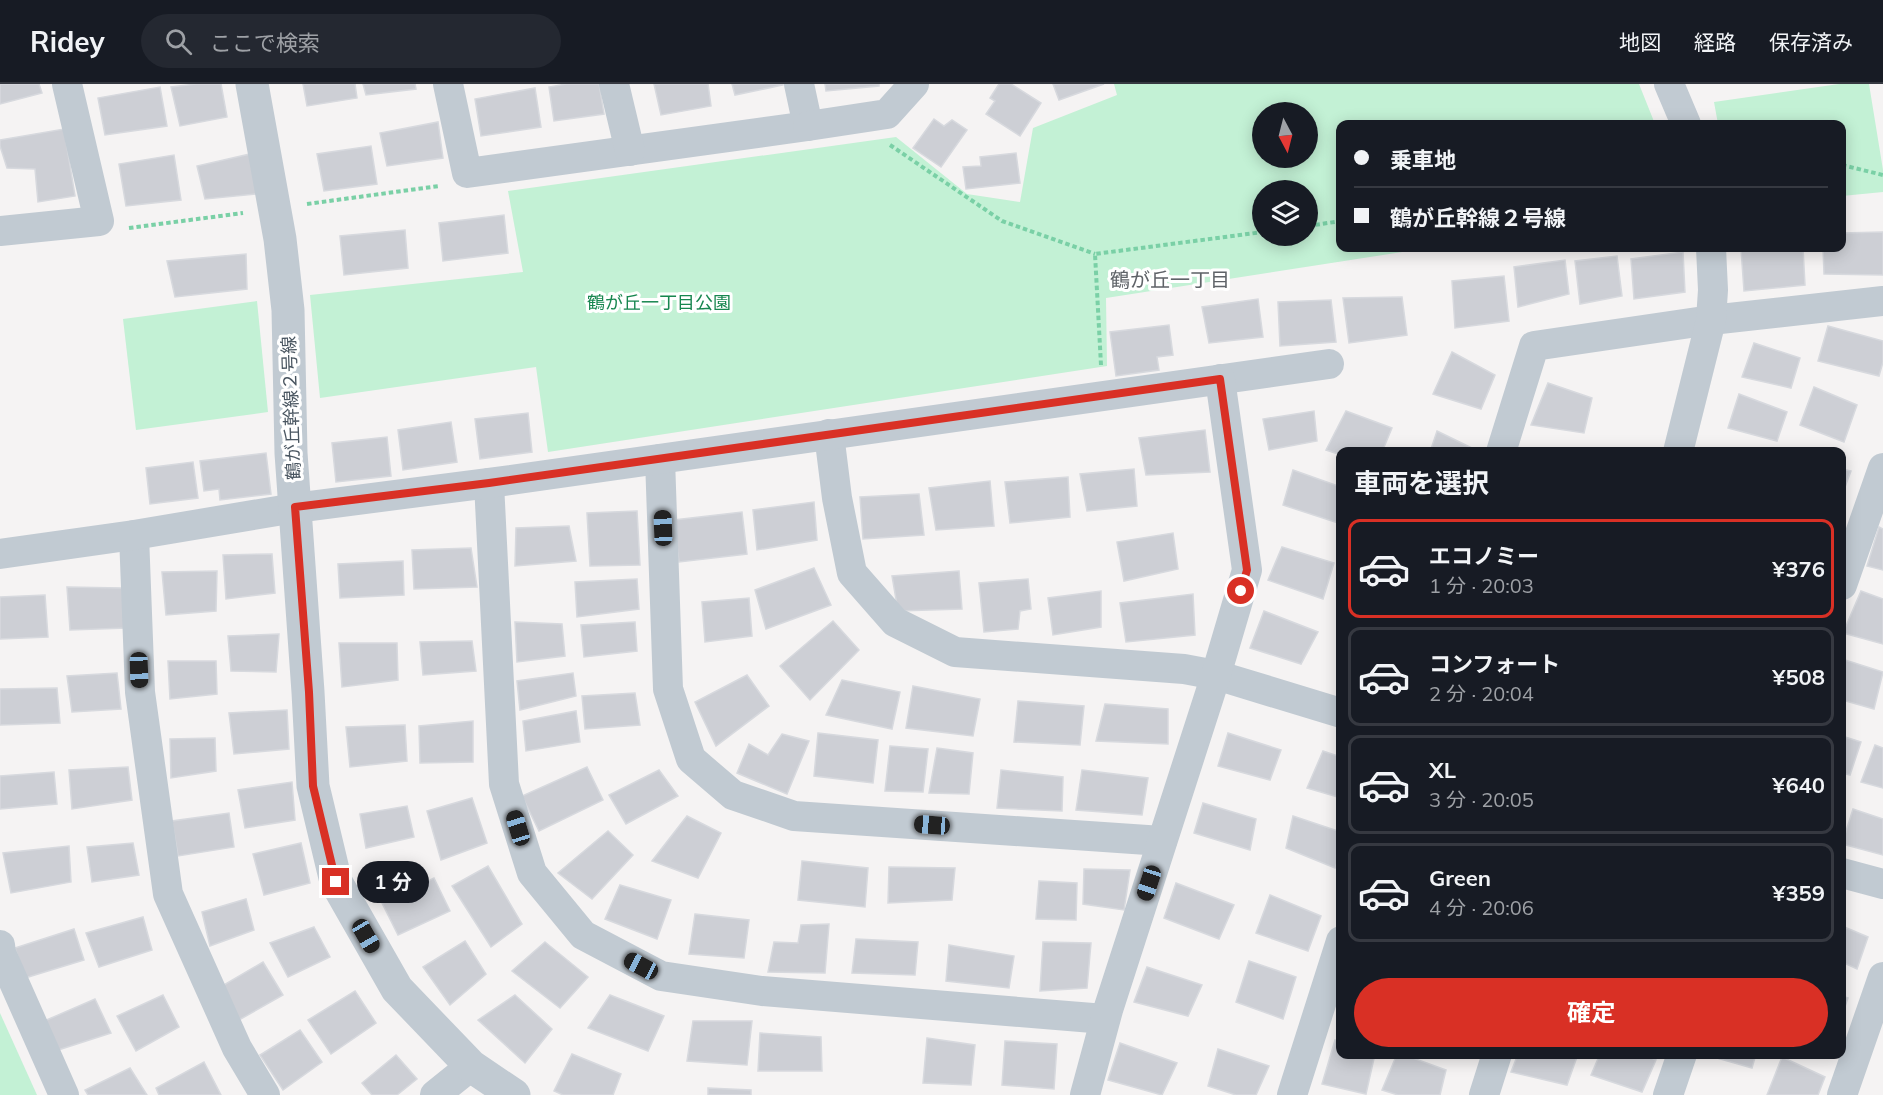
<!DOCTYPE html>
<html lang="ja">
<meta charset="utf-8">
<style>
:root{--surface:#171b24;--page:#242831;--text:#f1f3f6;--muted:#9ea1a6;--line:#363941;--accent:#d93025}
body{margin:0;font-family:Mulish,"Noto Sans JP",sans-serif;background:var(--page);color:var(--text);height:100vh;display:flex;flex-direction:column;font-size:22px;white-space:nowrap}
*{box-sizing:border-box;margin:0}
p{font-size:20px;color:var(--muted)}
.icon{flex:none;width:33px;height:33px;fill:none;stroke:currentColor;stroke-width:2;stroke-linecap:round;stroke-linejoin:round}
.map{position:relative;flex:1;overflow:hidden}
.sheet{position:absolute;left:1336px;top:363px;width:510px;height:612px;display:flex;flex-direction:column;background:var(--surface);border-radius:12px;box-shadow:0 3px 15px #0003}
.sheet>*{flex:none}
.guide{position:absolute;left:1336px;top:36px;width:510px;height:132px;border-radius:12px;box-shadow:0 3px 15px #0003;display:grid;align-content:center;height:132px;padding:0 18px;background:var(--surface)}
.needle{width:39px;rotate:173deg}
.tools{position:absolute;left:1252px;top:18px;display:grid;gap:12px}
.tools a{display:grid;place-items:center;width:66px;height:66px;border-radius:50%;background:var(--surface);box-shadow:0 3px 15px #0003;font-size:30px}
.end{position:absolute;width:27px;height:27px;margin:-14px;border:8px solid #d93025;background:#fff;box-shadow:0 0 0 3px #fff}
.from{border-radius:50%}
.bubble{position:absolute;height:42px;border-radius:21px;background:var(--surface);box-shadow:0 3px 15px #0003;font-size:20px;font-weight:700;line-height:42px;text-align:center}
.car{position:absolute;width:18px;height:36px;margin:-18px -9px;border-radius:8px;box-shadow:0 0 4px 2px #0007;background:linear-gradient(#222 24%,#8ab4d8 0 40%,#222 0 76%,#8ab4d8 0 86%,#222 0)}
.guide b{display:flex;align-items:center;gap:21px;height:57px;font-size:22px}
.guide b+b{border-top:2px solid var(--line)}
.guide i{width:15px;height:15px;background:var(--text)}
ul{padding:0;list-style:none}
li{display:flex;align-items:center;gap:18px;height:99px;margin:0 12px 9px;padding:0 6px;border:3px solid var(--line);border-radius:12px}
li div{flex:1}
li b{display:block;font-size:22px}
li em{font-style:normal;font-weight:700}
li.active{border-color:var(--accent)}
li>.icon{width:54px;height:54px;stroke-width:1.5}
h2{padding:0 18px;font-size:27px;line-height:72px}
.action{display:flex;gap:12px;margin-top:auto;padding:12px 18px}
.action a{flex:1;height:69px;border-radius:36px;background:var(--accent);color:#fff;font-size:24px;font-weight:700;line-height:69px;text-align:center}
header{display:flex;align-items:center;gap:36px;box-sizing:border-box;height:84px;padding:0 30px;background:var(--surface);border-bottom:2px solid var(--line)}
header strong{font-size:28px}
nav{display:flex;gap:33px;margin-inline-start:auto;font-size:21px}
.search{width:420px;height:54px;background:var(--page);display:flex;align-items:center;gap:15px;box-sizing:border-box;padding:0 21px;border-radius:33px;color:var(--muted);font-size:22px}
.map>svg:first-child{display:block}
.green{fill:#c3f1d5;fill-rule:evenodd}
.building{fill:#cdcfd5;stroke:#d7d9de;stroke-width:1.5}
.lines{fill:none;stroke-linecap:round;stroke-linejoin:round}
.path{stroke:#7ad0a6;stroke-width:4;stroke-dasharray:4.5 3;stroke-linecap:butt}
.minor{stroke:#c1cad2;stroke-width:30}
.tertiary{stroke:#c1cad2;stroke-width:33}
.route{stroke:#d93025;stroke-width:8}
.labels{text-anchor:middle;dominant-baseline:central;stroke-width:6;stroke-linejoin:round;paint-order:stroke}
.park-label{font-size:18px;fill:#17864f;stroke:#fff}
.street-label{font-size:18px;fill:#4a5661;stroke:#fff}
.neighbourhood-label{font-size:20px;fill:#5f6368;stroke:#fff}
</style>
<header>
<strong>Ridey</strong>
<div class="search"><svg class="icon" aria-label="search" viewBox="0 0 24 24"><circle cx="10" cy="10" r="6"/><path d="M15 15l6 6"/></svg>ここで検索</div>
<nav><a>地図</a><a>経路</a><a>保存済み</a></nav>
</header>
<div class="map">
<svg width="1883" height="1011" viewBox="0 0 1883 1011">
<rect width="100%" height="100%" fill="#f5f3f3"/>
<g class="green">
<path d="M1114,0h525l16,40h-314v124h87l-322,50 1,68 -559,86 -12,-85 -216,31 -10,-103 213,-23 -15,-81 388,-54 71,57 53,8 13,-74 84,-33zM1308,28v46h-45v-46zM1263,106h45v46h-45z"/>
<polygon points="1839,0 1869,0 1883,86 1883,108 1842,112 1842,40 1718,40 1714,18"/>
<polygon points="257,217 268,328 136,346 123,235"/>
<polygon points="0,929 37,1011 0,1011"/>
</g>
<g class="building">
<polygon points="0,0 39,0 42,9 0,20"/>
<polygon points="196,0 221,0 227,33 180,42 171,3"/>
<polygon points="303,0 355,0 357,14 307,22"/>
<polygon points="363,0 415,0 416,5 366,11"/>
<polygon points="566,0 599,0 604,30 554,37 549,3"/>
<polygon points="654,0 708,0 711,22 661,31"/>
<polygon points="732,0 783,0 783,1 735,11"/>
<polygon points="825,0 879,0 879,2 826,7"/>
<polygon points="999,0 1011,0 1041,19 1020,52 986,30 995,17 990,14"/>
<polygon points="1053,0 1104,0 1059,16"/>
<polygon points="160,3 167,42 105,51 98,14"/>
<polygon points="535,4 541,43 481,52 475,15"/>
<polygon points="934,35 944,42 952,36 967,46 941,83 913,64"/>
<polygon points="438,38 443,74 387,82 380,49"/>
<polygon points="64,45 75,112 38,118 35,85 7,84 0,62 0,56"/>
<polygon points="371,62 377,100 324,107 317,70"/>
<polygon points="1016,69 1020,99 966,105 963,83 981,82 980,73"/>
<polygon points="250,70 257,110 205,115 197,82"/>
<polygon points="174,71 181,116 126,122 119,80"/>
<polygon points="504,131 508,169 443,177 439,139"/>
<polygon points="405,146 408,184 344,191 340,152"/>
<polygon points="1883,148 1883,191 1824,190 1823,164 1842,164 1842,149"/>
<polygon points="1752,164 1803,164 1805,201 1744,207 1741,165"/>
<polygon points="1683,168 1685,208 1634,215 1631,175"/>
<polygon points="246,170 247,205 175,213 167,177"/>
<polygon points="1617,172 1622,212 1580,220 1575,177"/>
<polygon points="1565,176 1569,210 1518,223 1514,183"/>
<polygon points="1504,192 1509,237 1455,244 1452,197"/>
<polygon points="1402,213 1407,251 1349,259 1343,214"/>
<polygon points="1258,215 1263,253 1209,259 1202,223"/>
<polygon points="1331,216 1336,258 1280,262 1278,218"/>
<polygon points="1169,241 1173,271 1157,273 1159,286 1116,292 1110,248"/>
<polygon points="1828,242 1883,257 1883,278 1879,292 1818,277"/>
<polygon points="1754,259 1800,274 1791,304 1742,293"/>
<polygon points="1452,268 1495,291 1481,325 1433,310"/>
<polygon points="1548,299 1592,314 1584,349 1531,341"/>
<polygon points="1814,303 1857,321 1844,358 1800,341"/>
<polygon points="1739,310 1787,328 1777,357 1728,344"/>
<polygon points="1314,327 1317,357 1269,366 1263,335"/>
<polygon points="1346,327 1392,344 1382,368 1341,368 1341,371 1326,366"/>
<polygon points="528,329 532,368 480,375 475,335"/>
<polygon points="451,338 457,378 403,386 398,346"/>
<polygon points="1205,346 1210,388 1146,391 1139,354"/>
<polygon points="1437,347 1476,366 1476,368 1430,368"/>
<polygon points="387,353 391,392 336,398 332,359"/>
<polygon points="266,369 271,410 220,416 219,405 204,407 200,377"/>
<polygon points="193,378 198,414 150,420 146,384"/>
<polygon points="1134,385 1137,422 1087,427 1080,390"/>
<polygon points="1842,385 1851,387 1842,411"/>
<polygon points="1293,386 1341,403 1341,440 1283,421"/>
<polygon points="1068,393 1070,433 1010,439 1005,398"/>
<polygon points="990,397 994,442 936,446 929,404"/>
<polygon points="919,410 924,451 863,455 860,413"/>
<polygon points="814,418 817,456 757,466 753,426"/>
<polygon points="637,427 640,481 590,482 587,429"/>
<polygon points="742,428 747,470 679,478 674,436"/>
<polygon points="569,442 576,477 515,482 516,444"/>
<polygon points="1879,443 1883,445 1883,486 1867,482"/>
<polygon points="1173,449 1178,485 1124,497 1117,458"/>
<polygon points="1282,463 1334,479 1323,515 1268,496"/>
<polygon points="471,464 477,503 414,505 412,466"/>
<polygon points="272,470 275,509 226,515 223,471"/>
<polygon points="403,477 404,511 340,514 338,480"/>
<polygon points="814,484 831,521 766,545 755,506"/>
<polygon points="217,487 216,527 166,531 162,488"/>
<polygon points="959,487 962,525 898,527 892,492"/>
<polygon points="637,495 639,525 577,533 575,498"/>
<polygon points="1028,495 1031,525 1020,527 1018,545 984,548 979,499"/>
<polygon points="67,503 122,504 127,544 70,546"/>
<polygon points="1101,507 1101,543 1053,551 1048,514"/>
<polygon points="1861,507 1883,515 1883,560 1843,549"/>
<polygon points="1193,510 1195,551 1126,558 1120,519"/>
<polygon points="45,511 48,553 0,555 0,513"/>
<polygon points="749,514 752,552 705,558 702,518"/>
<polygon points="1264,527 1318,548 1301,580 1250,564"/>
<polygon points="833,537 859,566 810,616 780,582"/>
<polygon points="515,538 562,540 565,572 517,578"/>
<polygon points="635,538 637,567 584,573 581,541"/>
<polygon points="279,550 276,588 231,587 228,552"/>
<polygon points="472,557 476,587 423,591 420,558"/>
<polygon points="339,559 397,559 398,596 342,603"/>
<polygon points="1842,575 1883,588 1874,625 1842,616"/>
<polygon points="168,577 216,577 217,610 170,615"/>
<polygon points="117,589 121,625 72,628 67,592"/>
<polygon points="573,589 576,612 520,626 517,597"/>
<polygon points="747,591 769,622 716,662 695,618"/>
<polygon points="842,596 900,608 892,645 826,631"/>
<polygon points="913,602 980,615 973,652 906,644"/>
<polygon points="57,604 60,639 0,641 0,605"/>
<polygon points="635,609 640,641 585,645 582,612"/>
<polygon points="1018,617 1084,622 1080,661 1014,658"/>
<polygon points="1105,620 1168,625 1168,660 1096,657"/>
<polygon points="287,626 289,665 234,670 229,629"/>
<polygon points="576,627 580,658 526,667 523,637"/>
<polygon points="473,637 473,678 420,679 419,642"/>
<polygon points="405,641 407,677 350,683 346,643"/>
<polygon points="818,649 878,656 873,699 814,692"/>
<polygon points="1228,649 1281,666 1270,696 1218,682"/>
<polygon points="782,650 809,657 787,710 737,689 749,660 768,671"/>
<polygon points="1842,652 1861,658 1850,691 1842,689"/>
<polygon points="215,654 216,687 171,694 170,655"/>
<polygon points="1875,661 1883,664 1883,704 1861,698"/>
<polygon points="890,662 928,665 923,708 885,707"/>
<polygon points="937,664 973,669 969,710 929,709"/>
<polygon points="1323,667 1341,673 1341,714 1307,704"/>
<polygon points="128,683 132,716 72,725 69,686"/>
<polygon points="587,683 603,716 539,747 522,712"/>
<polygon points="659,686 678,712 626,740 609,711"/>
<polygon points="1001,686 1063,693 1062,727 997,724"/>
<polygon points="1082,686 1148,694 1142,731 1076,726"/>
<polygon points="54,688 57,720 0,725 0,692"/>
<polygon points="292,698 295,736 245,744 238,706"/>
<polygon points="472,714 487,759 441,776 427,727"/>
<polygon points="1203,719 1256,735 1250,766 1194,749"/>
<polygon points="407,722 414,753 366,764 360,730"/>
<polygon points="1853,725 1883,735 1883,771 1842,760"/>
<polygon points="229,729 234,763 178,772 172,737"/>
<polygon points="687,732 721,749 698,794 652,777"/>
<polygon points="1293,732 1341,748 1341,767 1335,784 1286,764"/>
<polygon points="608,747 633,771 592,815 558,789"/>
<polygon points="133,759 139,791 92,798 87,763"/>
<polygon points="301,759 310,799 264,811 253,770"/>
<polygon points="69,762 71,798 11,809 3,769"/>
<polygon points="802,777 868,784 865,823 798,816"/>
<polygon points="488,782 522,840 491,863 452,802"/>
<polygon points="889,783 955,784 952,816 888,819"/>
<polygon points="1084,785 1130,786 1124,826 1083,820"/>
<polygon points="434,794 450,827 398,851 382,819"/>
<polygon points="1039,797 1077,799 1076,836 1036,835"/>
<polygon points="1176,799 1234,821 1219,855 1164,834"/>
<polygon points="620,801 671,816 657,855 605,835"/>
<polygon points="1270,811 1321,832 1308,867 1256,849"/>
<polygon points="246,815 254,846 210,862 202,828"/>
<polygon points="695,830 749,836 744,874 689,870"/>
<polygon points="143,833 152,866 99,883 86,849"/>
<polygon points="829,840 825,889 768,888 774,858 798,859 801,841"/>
<polygon points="1842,842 1868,853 1857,885 1842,878"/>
<polygon points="314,843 330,873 288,893 270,859"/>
<polygon points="74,845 84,876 25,894 15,864"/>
<polygon points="856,855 918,858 915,891 852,889"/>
<polygon points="465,857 486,890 450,921 423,883"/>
<polygon points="545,858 588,893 560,924 512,887"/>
<polygon points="1043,858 1091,859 1087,904 1040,907"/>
<polygon points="949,861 1014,872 1009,904 946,897"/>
<polygon points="1249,877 1296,893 1283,935 1236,918"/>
<polygon points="263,878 283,911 239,936 222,902"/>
<polygon points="1147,883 1202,901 1188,932 1134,918"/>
<polygon points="355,907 376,939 331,970 308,936"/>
<polygon points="163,911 179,943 136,967 117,932"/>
<polygon points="515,911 552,945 525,979 478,936"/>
<polygon points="610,911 664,932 648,967 588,944"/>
<polygon points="1842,912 1848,914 1842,931"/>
<polygon points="95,915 111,949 55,967 42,938"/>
<polygon points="693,937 752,937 747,981 687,977"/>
<polygon points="300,946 322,978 283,1006 260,971"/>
<polygon points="760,949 821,953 822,987 758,987"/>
<polygon points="927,954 975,961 971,1001 923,999"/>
<polygon points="1335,956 1341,958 1341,970 1375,970 1366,1010 1322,1000"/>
<polygon points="1005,957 1057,960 1054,1005 1002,1001"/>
<polygon points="1120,959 1177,979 1162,1011 1108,996"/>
<polygon points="1218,965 1269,982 1256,1011 1236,1011 1208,1002"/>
<polygon points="572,970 621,990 613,1011 563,1011 554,1007"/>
<polygon points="1397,970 1402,970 1446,986 1440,1011 1398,1011 1382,1006"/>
<polygon points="1518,970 1578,970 1567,1001 1511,988"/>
<polygon points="1600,970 1641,970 1656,976 1642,1008 1591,991"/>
<polygon points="1703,970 1756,970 1752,984"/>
<polygon points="396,971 417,995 397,1011 372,1011 362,999"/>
<polygon points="1782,973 1825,993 1818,1011 1767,1011"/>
<polygon points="204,978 221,1011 159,1011 156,1004"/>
<polygon points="130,984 147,1011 88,1011 85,1006"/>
<polygon points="708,1004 751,1006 751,1011 708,1011"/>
</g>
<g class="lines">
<g class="path">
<polyline points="890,61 1002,137 1095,170"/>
<polyline points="1842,81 1883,91"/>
<polyline points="307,120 439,102"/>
<polyline points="1308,142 1341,137"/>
<polyline points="129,144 243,129"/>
<polyline points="1101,281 1095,170 1263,148"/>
</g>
<g class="minor">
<polyline points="448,0 467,89 808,42 799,0"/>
<polyline points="614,0 630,67"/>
<polyline points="1669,0 1686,40"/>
<polyline points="808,42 887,30 914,0"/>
<polyline points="0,147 99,137 67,0"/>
<polyline points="829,350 837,414 852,489 895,538 955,568 1184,585 1216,591 1341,629"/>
<polyline points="1501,368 1534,262 1711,236 1883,217"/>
<polyline points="1678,368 1711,236 1713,206 1711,164"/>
<polyline points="660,375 668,605 691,675 733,711 794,732 1162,757"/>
<polyline points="489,399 504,700 532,789 583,851 661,892 762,907 1105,935"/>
<polyline points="134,451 140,608 168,810 237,964 265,1011"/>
<polyline points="0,470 134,451 295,424 489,399 1329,280"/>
<polyline points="1842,501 1883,384"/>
<polyline points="1842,789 1883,800"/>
<polyline points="0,861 1,869 64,1011"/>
<polyline points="435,1011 471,982"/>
<polyline points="1085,1011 1108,926 1216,591 1247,486 1220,295"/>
<polyline points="1292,1011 1341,857"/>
<polyline points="1484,1011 1497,970"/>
<polyline points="1668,1011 1682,970"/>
<polyline points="1842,1011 1883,893"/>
</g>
<polyline class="tertiary" points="252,0 280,155 288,226 291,369 308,608 313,702 336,798 397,905 471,982 514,1011"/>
</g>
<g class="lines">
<polyline class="route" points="336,798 313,702 309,608 295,423 489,399 1220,295 1247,486 1241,507"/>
</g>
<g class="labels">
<g class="park-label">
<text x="659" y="218">鶴が丘一丁目公園</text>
</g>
<g class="street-label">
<text transform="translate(291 324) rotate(-92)">鶴が丘幹線２号線</text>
</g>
<g class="neighbourhood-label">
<text x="1170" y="195">鶴が丘一丁目</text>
</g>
</g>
</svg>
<div class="tools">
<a><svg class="needle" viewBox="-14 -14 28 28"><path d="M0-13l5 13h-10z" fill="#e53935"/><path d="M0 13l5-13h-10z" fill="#9ea1a6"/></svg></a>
<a><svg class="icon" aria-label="layers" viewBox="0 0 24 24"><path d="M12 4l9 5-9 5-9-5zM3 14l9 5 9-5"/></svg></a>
</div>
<i class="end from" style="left:1241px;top:507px"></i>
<i class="end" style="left:336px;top:798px"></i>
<div class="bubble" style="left:357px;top:777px;width:72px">1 分</div>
<i class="car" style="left:663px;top:444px;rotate:358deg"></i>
<i class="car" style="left:139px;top:586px;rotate:178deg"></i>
<i class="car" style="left:932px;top:741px;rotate:274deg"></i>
<i class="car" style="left:518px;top:744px;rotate:343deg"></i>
<i class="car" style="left:1149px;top:799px;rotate:198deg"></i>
<i class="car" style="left:366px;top:852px;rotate:150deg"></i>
<i class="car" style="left:641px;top:882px;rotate:298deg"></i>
<div class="guide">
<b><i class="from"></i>乗車地</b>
<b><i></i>鶴が丘幹線２号線</b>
</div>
<section class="sheet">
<h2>車両を選択</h2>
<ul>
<li class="active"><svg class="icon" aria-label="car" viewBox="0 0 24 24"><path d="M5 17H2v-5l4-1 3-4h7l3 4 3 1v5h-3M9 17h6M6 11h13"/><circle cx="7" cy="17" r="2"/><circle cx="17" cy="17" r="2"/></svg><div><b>エコノミー</b><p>1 分 · 20:03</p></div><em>¥376</em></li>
<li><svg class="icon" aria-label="car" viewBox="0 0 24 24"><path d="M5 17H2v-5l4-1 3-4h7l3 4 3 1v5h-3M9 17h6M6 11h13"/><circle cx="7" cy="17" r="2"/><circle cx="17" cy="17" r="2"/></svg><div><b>コンフォート</b><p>2 分 · 20:04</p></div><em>¥508</em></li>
<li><svg class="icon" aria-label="car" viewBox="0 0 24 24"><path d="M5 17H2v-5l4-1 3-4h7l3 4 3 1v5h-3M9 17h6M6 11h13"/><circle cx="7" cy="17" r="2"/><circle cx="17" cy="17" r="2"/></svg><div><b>XL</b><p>3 分 · 20:05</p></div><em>¥640</em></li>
<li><svg class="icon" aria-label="car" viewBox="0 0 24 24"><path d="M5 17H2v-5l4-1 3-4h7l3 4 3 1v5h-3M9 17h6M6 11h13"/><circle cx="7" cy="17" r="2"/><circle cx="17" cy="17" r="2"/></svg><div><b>Green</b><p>4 分 · 20:06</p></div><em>¥359</em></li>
</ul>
<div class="action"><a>確定</a></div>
</section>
</div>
